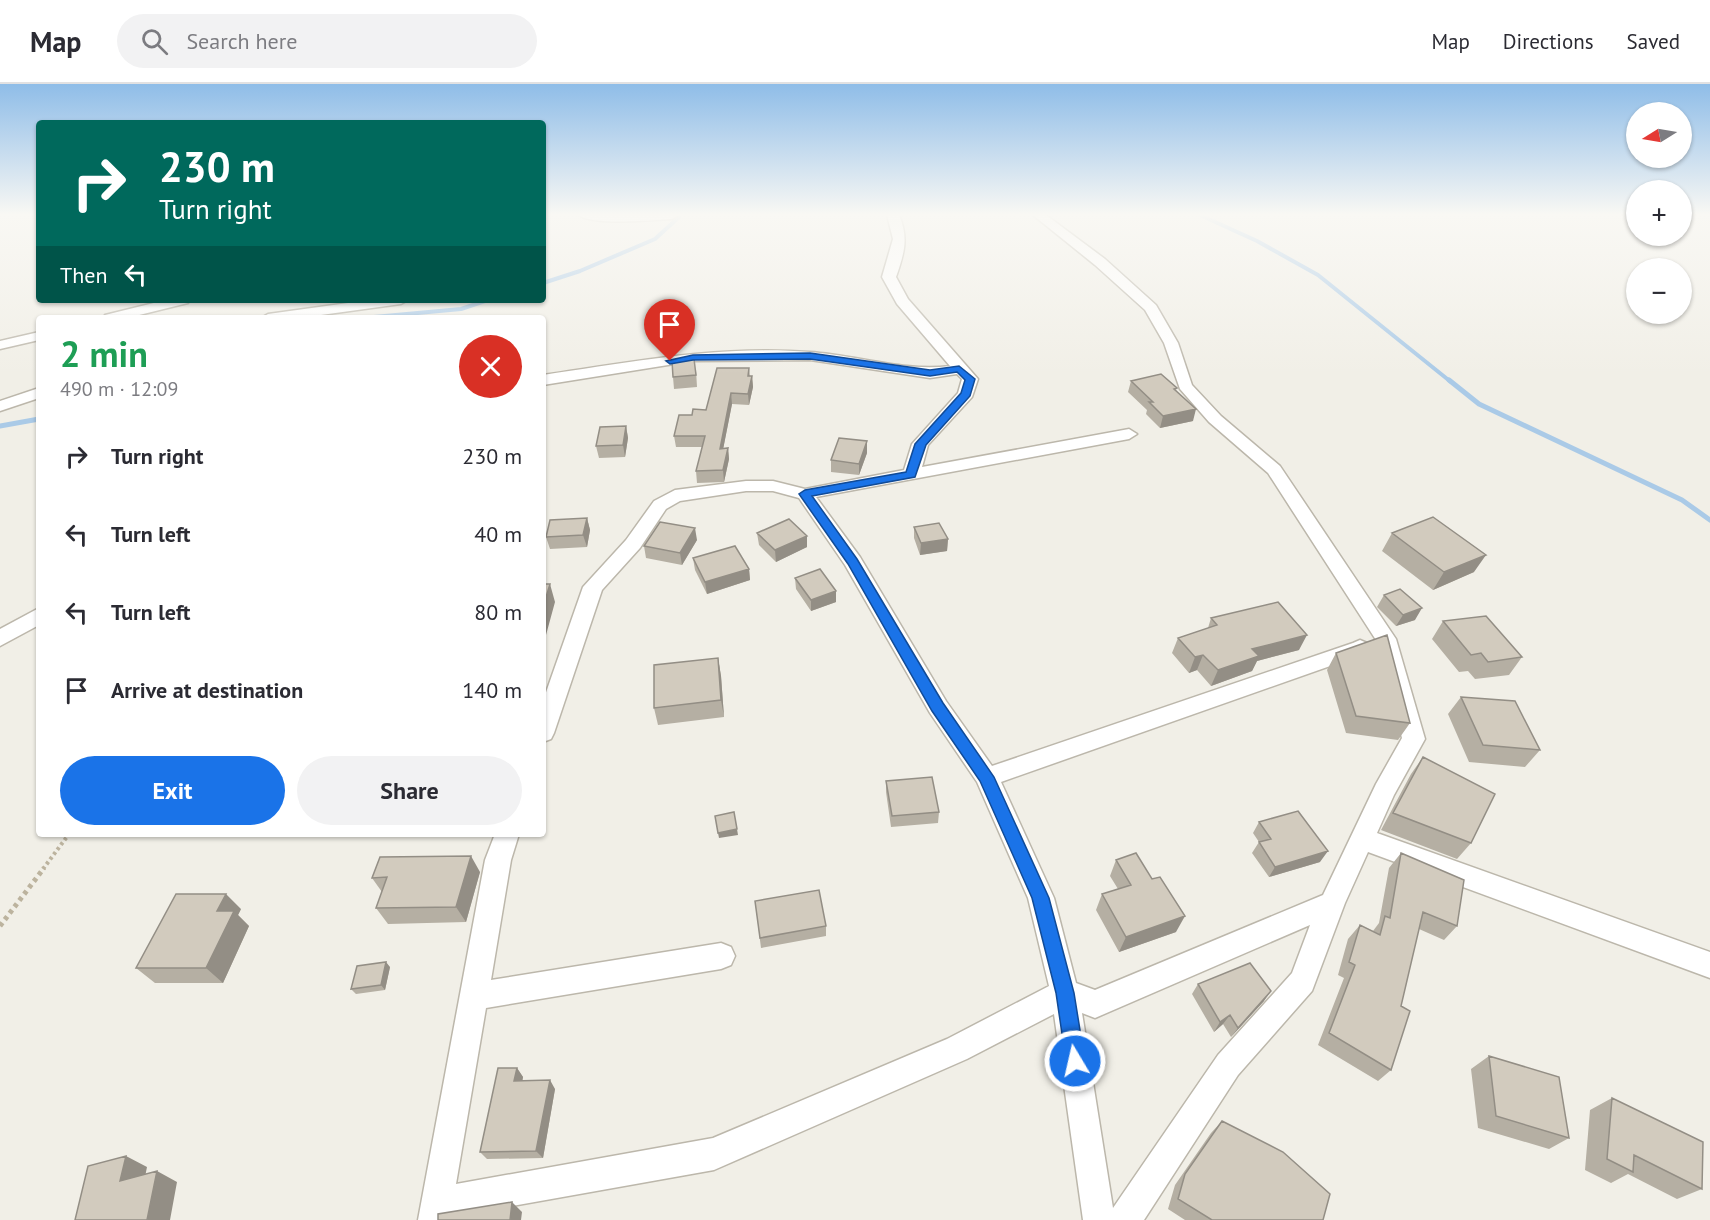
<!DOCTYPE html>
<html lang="en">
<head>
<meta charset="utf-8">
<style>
  :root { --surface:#fff; --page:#f2f2f3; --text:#2b2b33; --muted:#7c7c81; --line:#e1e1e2; --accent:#1a73e8 }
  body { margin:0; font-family:"PT Sans",sans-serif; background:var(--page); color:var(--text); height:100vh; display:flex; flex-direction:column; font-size:22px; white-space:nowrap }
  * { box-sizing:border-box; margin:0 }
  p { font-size:20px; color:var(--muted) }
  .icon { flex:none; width:33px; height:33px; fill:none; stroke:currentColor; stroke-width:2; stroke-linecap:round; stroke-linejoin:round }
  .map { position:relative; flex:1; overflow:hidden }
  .panel { position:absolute; left:36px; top:231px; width:510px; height:522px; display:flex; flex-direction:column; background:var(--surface); border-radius:6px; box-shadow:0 2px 4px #0004 }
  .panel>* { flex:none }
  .top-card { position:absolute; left:36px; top:36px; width:510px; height:183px; border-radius:6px; box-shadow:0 2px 4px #0004; background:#00695c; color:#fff; overflow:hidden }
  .needle { width:39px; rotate:259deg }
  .fabs { position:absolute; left:1626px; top:18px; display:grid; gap:12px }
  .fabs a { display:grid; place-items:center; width:66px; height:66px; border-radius:50%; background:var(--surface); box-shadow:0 2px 4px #0004; font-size:30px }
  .pin { position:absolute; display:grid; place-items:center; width:51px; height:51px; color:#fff; margin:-62px -26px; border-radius:50% 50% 50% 0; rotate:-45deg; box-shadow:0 0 6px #0007 }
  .pin .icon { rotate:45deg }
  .me { position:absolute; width:66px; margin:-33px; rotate:351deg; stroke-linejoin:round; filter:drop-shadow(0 0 4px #0008) }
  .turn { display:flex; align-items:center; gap:21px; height:126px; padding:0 24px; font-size:27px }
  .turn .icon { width:78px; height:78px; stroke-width:2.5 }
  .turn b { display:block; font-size:42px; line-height:51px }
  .then { display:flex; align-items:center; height:57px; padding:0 24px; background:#0003; gap:12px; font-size:22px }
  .round { display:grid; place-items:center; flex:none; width:63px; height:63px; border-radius:32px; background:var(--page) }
  .head { display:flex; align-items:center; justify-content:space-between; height:102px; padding:0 24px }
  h1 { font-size:36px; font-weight:700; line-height:45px; color:#1e9e55 }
  .primary-button { display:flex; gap:12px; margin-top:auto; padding:12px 24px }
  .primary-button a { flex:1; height:69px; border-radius:36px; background:var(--accent); color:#fff; font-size:24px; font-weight:700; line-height:69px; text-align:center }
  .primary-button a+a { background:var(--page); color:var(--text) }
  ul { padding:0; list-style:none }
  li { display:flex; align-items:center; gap:18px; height:78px; padding:0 24px }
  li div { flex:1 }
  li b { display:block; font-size:22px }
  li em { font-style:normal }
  header { display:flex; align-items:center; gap:36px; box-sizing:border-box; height:84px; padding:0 30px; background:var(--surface); border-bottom:2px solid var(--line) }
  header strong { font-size:28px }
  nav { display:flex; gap:33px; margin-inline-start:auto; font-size:21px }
  .search { width:420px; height:54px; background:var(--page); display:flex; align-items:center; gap:15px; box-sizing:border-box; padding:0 21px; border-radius:33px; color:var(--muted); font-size:22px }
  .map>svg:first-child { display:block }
</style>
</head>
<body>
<header>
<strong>Map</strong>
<div class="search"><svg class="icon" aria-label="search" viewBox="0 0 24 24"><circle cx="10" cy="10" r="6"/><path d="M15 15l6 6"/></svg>Search here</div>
<nav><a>Map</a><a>Directions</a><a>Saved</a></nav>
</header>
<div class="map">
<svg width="1710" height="1136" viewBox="0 0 1710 1136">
  <rect width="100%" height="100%" fill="#f1efe7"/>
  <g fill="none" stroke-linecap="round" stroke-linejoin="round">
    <!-- stream-far1 -->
    <path stroke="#aacae7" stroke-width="4" d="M1200,131L1257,157L1318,191L1451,298
      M543,199L580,187L655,155L679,133L677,131
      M363,234L461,225L488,216"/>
    <!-- stream -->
    <path stroke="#aacae7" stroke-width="5" d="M1449,296L1479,320L1682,416L1710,436
      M0,342L39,335"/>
    <!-- minor casing -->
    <g stroke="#bcb7ab" stroke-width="3">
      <path id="minor" d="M579,131H678L672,135C654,136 591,142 579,131Z
        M887,131H899C909,154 904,170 896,193L908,215L978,295L972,313L928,361L922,383L1129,345L1137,350L1129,355L816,413L860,473L946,617L992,682L1353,559L1360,556L1367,559L1370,564L1367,569L1001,698L1054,814L1076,899L1095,906L1323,811L1376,700L1402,654L1376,556L1268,389L1209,338L1180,305L1164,259L1145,226L1095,181L1033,131H1046L1105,175L1156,221L1178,259L1192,301L1221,332L1280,382L1396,555L1425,655L1394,711L1377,749L1710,868V894L1368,768L1345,819L1312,907L1238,991L1144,1136H1083L1054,930L967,975L714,1086L451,1133L450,1136H418L485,776L495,750H519L511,776L491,896L721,859L731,863L735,872L731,881L721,885L486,924L456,1100L713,1054L947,955L1049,902L1028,814L977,698L930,629L845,481L799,414L773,407H746L680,417L666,425L640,464L602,506L554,649L551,655L543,658V617L583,503L626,456L654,417L675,406L746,397H773L805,405L904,386L912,360L958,309L962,295L957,290L930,294L810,276L693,277L543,301V291C632,278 720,261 810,268C857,271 904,288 950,282L897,220L882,193L893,155ZM1310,841L1292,889L1218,971L1113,1124L1082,929L1095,934Z
        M166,216H190L188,219L127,234H103L105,231Z
        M370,216H408L401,220L299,234H261L268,230Z
        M39,248V256L0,265V257Z
        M39,304V314L0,327V317Z
        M39,524V541L0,562V545Z"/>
    </g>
    <!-- path-far1 -->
    <path stroke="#bcb39e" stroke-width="4" stroke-dasharray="3 3" stroke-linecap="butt" d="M43,785L69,750"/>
    <!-- path -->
    <path stroke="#bcb39e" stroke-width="5" stroke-dasharray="4 4" stroke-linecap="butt" d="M0,842L44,784"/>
    <!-- minor -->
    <use href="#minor" fill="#fff" fill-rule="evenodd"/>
  </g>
  <!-- wall -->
  <path fill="#b5afa3" d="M749,284L750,292H752L753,303L749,321L732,320L723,365L728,364L729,375L724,398L697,399L696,387L702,363H676L674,352L692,331L706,326Z
    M696,286L697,303L674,305L673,293Z
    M1131,297L1177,304L1176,306L1193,337L1160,344L1146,330L1147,326L1128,308Z
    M626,342L628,354L625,373L599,374L596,362Z
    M867,357V369L859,391L831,388V376Z
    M587,434L590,446L587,463L550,465L546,453Z
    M914,443L948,455L947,467L920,471L914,454Z
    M757,449L807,463L776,478L759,461Z
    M1392,449L1474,488L1433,506L1382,467Z
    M697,456L682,481L646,474L644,462Z
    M693,474L749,485L750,496L707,510L695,486Z
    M795,494L836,507V518L811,527L796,505Z
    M1384,511L1415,536L1396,542L1377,523Z
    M1211,534L1299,566L1257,577L1252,587L1211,602L1197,586L1189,589L1172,569L1178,554L1208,544Z
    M1443,537L1522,573L1509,591L1475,595L1468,587L1459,588L1432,555Z
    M1336,569L1410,639L1398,656L1346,649L1327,586Z
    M718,574L721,592L724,633L658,641L654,624Z
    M1461,613L1540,666L1525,683L1469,678L1448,630Z
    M1423,673L1471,759L1457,775L1381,746L1411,690Z
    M886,697L939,728L938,739L891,743L886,708Z
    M1259,738L1320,778L1269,793L1252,769L1259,758L1253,749Z
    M1401,769L1457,842L1444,856L1419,845L1401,922L1391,986L1378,997L1318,961L1344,894L1338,891L1348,855L1360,841L1373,847L1379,839L1389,784Z
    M1116,776L1176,848L1119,868L1096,826L1102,810L1118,805L1110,792Z
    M480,788L466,838L388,840L376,824L382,808L372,794Z
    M755,817L826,842V852L761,864Z
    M241,825L238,831L249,842L223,899H155L136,884Z
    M390,883L385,906L356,910L351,905Z
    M1198,900L1264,917L1231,953L1223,940L1214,948L1192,910Z
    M1489,972L1569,1054L1549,1065L1478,1044L1471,985Z
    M517,984L523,993L522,997L555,1005L543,1074L487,1075L480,1068Z
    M1612,1014L1702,1105L1677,1115L1628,1090L1611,1099L1585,1086L1590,1026Z
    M1222,1037L1323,1136H1185L1168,1125L1175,1101L1211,1049Z"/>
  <!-- shaded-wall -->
  <path fill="#938e85" d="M752,292L753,303L749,321L748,310Z
    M731,309L732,320L721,376L720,365Z
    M1196,325L1193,337L1160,344L1163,332Z
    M626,342L628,354L625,373L623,361Z
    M867,357V369L859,391V380Z
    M728,364L729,375L724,398L723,386Z
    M543,391L545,396V414H543Z
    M587,434L590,446L587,463L583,451Z
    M695,444L697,456L682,481L680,469Z
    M807,452V463L776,478L775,466Z
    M948,455L947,467L920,471L921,459Z
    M1486,471L1474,488L1433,506L1444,488Z
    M749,485L750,496L707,510L705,498Z
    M550,500L555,518L543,562V523Z
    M836,507V518L811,527V516Z
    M1422,524L1415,536L1396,542L1403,531Z
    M1307,551L1299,566L1257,577L1252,587L1211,602L1218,586L1252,565Z
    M1203,571L1197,586L1189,589L1195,573Z
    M718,574L721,592L724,633L721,616Z
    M737,745L738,751L719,754L718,749Z
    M1328,767L1320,778L1269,793L1275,783Z
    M471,772L480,788L466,838L456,823Z
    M226,810L241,825L238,831L249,842L223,899L206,884L217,827Z
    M1185,832L1176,848L1119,868L1126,853Z
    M386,878L390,883L385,906L381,901Z
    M1271,907L1264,917L1231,953L1238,944Z
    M1230,931L1223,940L1214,948L1220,938Z
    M517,984L523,993L521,1005L514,997Z
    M550,996L555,1005L543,1074L536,1067Z
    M126,1072L147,1083L142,1108L120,1097Z
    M157,1087L177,1098L170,1136H147Z
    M512,1118L522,1128L521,1136H510Z"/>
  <!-- building -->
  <path fill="#d2cbbe" stroke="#938e85" stroke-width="1.5" d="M694,275L696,291L673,293L672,277Z
    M717,284H749L748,292H752L748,310L731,309L720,365L728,364L723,386L696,387L705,352H674L679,331H692L693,325L706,326Z
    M1161,290L1177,304L1174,305L1196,325L1163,332L1149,318H1153L1131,297Z
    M626,342L623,361L596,362L600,343Z
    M839,354L867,357L859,380L831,376Z
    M1433,433L1486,471L1444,488L1392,449Z
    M587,434L583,451L546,453L550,436Z
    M789,435L807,452L775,466L757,449Z
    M660,438L695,444L680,469L644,462Z
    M939,439L948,455L921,459L914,443Z
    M735,462L749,485L705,498L693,474Z
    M820,485L836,507L811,516L795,494Z
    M543,500H550L543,523Z
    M1400,505L1422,524L1403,531L1384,511Z
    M1278,518L1307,551L1252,565L1259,572L1218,586L1203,571L1195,573L1178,554L1217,541L1211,534Z
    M1486,532L1522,573L1488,578L1481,569L1471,571L1443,537Z
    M1387,551L1410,639L1356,632L1336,569Z
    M718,574L721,616L654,624V581Z
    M1461,613L1515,617L1540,666L1483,661Z
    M1423,673L1495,710L1471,759L1393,729Z
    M932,693L939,728L892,732L886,697Z
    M1298,727L1328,767L1275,783L1259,758L1271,755L1259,738Z
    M734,728L737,745L718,749L715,732Z
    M1136,769L1152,795L1160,793L1185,832L1126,853L1102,810L1131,801L1116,776Z
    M1401,769L1464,796L1457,842L1423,828L1401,922L1410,927L1391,986L1329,949L1355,881L1349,878L1360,841L1380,851L1385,832L1390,834Z
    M471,772L456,823L376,824L387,793L372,794L380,773Z
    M819,806L826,842L760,854L755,817Z
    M176,810H226L217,827H234L206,884H136Z
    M386,878L381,901L351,905L357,882Z
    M1250,879L1271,907L1238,944L1230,931L1220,938L1198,900Z
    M1489,972L1559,993L1569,1054L1496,1032Z
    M498,984H517L514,997L550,996L536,1067L480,1068Z
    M1612,1014L1703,1058L1702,1105L1634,1071L1633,1088L1607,1075Z
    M1222,1037L1283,1068L1330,1110L1323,1136H1212L1178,1115L1185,1090Z
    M126,1072L120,1097L157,1087L147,1136H75L88,1082Z
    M512,1118L510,1136H438V1130Z"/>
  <!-- sky -->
  <linearGradient id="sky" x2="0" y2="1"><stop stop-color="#8fbde8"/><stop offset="0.45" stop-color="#f9f8f4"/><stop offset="1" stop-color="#f9f8f4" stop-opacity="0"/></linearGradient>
  <rect width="1710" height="290" fill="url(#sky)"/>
  <!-- route -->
  <path fill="#1a73e8" stroke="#114b97" stroke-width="1.5" d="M810,269L930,286L959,282L975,295L970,312L926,361L915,393L812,412L857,475L943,619L994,693L1049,814L1074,909L1085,977L1082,984L1075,987L1069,984L1066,977L1056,909L1032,814L980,697L932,627L848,480L799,410L805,406L906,388L915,360L961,309L965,296L957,288L930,292L810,275L693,276L670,280L666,277L693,271Z"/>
</svg>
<div class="fabs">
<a><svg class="needle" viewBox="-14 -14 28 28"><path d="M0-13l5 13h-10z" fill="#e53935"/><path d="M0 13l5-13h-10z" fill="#7c7c81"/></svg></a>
<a>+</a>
<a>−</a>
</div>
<div class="pin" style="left:670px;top:277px;background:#d93025"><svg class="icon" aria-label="arrive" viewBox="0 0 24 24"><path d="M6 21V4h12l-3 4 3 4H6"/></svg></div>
<svg class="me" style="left:1075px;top:977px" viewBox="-20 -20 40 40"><circle r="17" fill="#1a73e8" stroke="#fff" stroke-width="3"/><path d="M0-11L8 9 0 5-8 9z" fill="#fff"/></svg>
<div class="top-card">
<div class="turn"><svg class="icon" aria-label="right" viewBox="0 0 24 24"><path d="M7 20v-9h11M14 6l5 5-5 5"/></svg><div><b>230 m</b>Turn right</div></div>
<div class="then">Then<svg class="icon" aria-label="left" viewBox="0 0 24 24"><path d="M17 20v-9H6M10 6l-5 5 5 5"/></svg></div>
</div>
<section class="panel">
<div class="head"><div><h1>2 min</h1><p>490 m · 12:09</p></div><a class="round" style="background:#d93025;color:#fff"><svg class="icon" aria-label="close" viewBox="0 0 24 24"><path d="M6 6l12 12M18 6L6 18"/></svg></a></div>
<ul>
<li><svg class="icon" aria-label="right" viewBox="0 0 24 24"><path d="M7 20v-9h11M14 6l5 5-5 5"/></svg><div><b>Turn right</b></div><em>230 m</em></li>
<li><svg class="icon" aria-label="left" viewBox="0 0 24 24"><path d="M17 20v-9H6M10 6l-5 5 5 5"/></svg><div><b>Turn left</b></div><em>40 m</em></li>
<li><svg class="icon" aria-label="left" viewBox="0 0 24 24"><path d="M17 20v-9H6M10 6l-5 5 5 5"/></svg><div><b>Turn left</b></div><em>80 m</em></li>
<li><svg class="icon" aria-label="arrive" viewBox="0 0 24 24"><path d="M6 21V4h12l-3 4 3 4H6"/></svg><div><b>Arrive at destination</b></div><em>140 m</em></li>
</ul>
<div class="primary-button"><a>Exit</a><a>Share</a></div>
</section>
</div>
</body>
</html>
